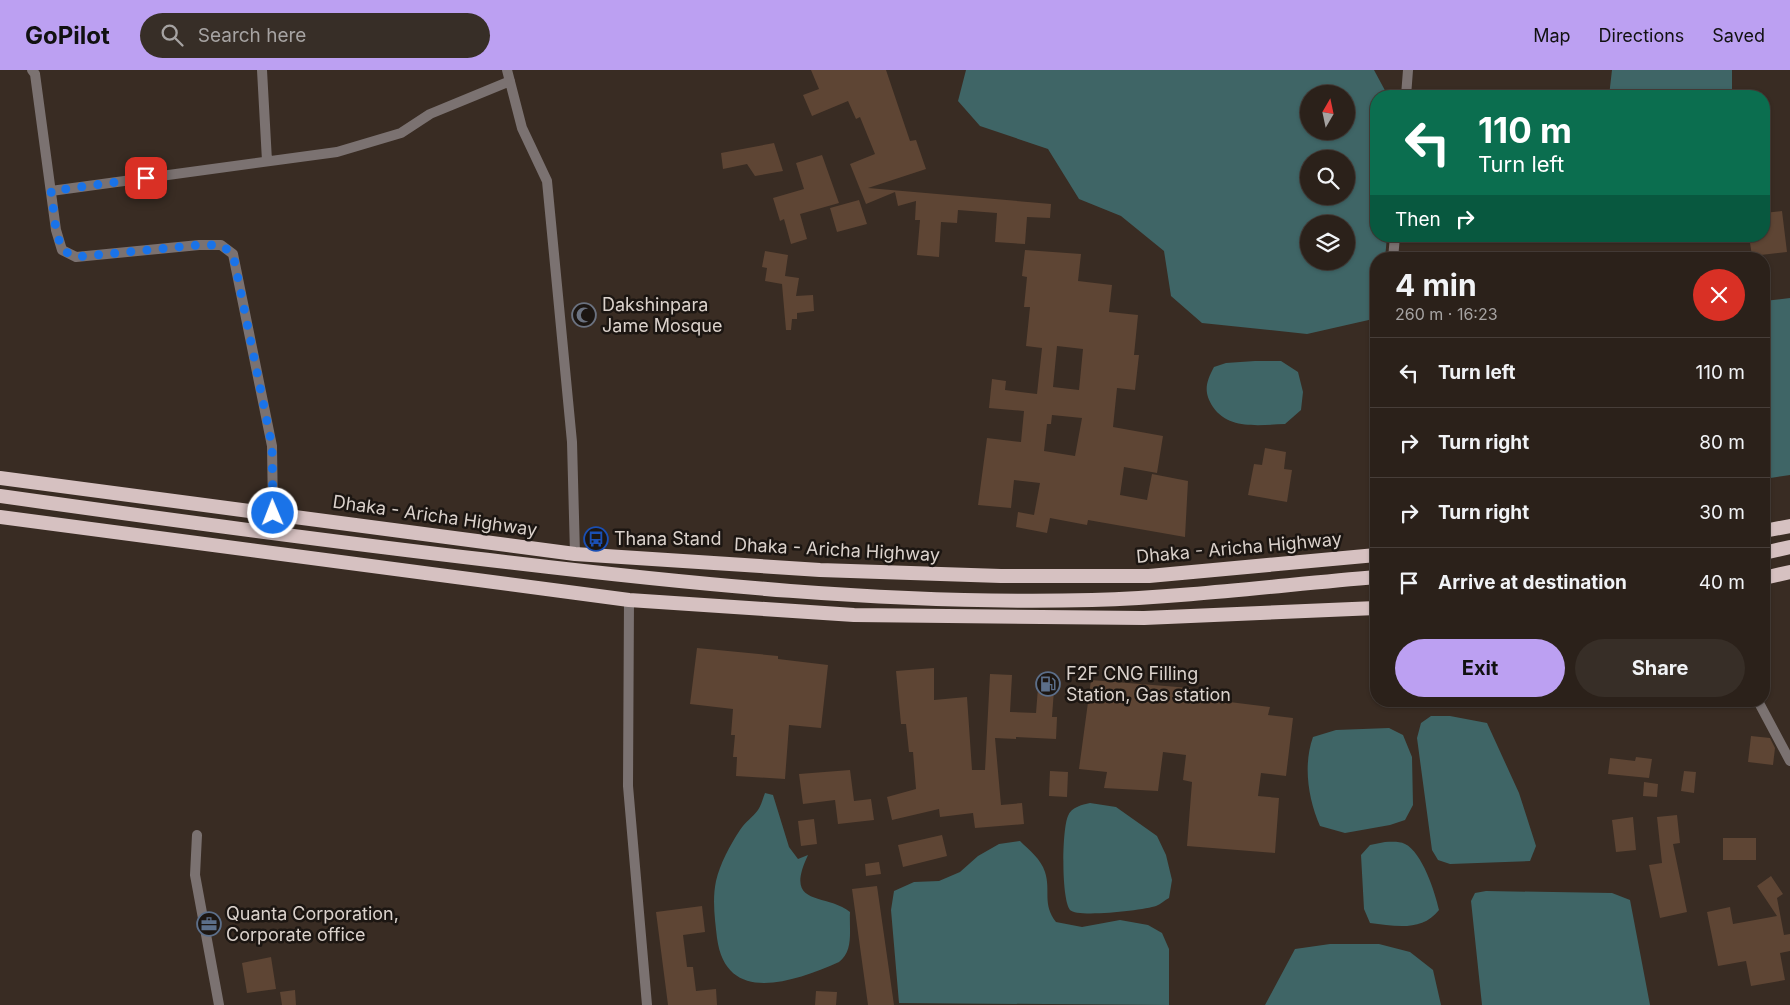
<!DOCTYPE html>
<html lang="en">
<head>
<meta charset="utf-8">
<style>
  :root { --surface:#2b211a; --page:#372e27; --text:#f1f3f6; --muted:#a6a3a2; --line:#473e39; --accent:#bca0f2 }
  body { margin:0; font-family:Inter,sans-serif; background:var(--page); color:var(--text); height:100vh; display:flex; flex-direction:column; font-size:19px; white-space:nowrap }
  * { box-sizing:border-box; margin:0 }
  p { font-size:16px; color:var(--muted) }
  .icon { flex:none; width:28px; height:28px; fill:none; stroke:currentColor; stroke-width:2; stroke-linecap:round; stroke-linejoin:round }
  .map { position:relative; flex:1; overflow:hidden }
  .sheet { position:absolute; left:1370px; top:182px; width:400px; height:455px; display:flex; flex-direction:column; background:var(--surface); border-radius:20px; box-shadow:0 1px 4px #0004,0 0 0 1px var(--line) }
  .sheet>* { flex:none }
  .top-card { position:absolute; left:1370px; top:20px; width:400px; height:152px; border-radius:20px; box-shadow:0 1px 4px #0004,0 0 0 1px var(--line); background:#0b6e4f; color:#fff; overflow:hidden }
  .needle { width:32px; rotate:9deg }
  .controls { position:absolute; left:1300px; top:15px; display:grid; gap:10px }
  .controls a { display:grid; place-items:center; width:55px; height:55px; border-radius:50%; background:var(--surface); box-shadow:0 1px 4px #0004,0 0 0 1px var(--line); font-size:25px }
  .pin { position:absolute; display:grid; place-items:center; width:42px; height:42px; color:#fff; margin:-21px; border-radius:10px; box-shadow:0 2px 8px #0006 }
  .me { position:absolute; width:55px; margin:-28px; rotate:359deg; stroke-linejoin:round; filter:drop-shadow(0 0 4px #0008) }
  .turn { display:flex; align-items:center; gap:18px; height:105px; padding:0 25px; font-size:22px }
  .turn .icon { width:65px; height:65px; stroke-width:2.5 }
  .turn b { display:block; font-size:35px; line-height:42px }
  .then { display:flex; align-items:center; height:48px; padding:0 25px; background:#0003; gap:10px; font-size:19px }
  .round { display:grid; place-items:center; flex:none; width:52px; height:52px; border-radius:26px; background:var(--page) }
  .summary { display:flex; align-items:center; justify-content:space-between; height:85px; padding:0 25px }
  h1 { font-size:30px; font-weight:700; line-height:38px }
  .action { display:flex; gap:10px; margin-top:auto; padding:10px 25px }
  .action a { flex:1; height:58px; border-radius:30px; background:var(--accent); color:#111; font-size:20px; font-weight:700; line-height:58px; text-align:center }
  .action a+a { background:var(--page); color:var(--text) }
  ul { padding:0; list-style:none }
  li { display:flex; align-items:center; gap:15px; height:70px; padding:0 25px; border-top:1px solid var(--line) }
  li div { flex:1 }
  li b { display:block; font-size:19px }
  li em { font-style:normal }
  header { display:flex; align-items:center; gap:30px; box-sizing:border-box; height:70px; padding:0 25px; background:var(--accent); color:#111 }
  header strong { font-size:24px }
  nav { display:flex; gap:28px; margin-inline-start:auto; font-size:18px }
  .search { width:350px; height:45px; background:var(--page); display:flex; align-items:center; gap:12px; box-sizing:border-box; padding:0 18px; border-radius:28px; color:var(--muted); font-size:19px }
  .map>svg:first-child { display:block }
</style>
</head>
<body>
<header>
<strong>GoPilot</strong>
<div class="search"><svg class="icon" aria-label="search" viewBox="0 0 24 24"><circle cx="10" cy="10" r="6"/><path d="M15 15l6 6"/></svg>Search here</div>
<nav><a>Map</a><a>Directions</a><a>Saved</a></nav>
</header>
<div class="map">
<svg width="1790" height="935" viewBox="0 0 1790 935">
  <rect width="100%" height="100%" fill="#392c23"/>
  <!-- water -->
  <path fill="#3f6566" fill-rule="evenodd" d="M966,0H1374L1388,26H1376V166H1387L1385,189H1376V241L1373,249L1307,264L1202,253L1171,226L1164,181L1121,146L1079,129L1048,79L980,56L958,31ZM1309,24H1346V61H1309ZM1309,89H1346V126H1309ZM1309,154H1346V191H1309Z
    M1612,0H1732V26H1609Z
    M1790,228V405L1764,409V231Z
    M1255,291H1281L1298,302L1303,322L1301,340L1285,354C1259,355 1229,360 1213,337C1203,322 1206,312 1214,297L1226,293Z
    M1431,646H1450L1487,653L1519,723L1536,776L1530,791L1450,794L1438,790L1432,780L1417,668L1421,653Z
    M1389,658L1403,665L1412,687L1413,735L1405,750L1390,755L1345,763L1320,756C1308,729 1303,695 1313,667L1336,660Z
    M765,723L773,725L789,777L798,789L808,785C783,838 825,822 850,842C849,860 854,881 839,892C791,913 726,935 717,868C715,850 712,830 716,811C720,794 730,775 740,760C745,752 753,747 758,740C761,736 763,728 765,723Z
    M1090,733L1116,737L1157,766L1166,785L1172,810L1169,828C1165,830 1161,834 1156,836C1145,840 1077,848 1070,840C1061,828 1062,759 1068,746C1071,737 1082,735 1090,733Z
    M1020,771C1029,780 1041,789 1045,802C1051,821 1042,834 1056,852L1082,857L1120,850L1148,855L1162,863L1169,879V935L899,933L891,840L894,821L914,812L939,811L960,802L978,786L999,774Z
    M1385,772C1391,772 1399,771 1405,774C1422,782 1435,822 1439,840C1422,862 1395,856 1370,853L1364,839L1361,785L1370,775Z
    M1486,821L1612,823L1630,830L1650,935H1482L1471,831L1475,823Z
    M1330,874H1379L1410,882L1433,900L1441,935H1265L1295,879Z"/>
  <!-- building -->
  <path fill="#5e4534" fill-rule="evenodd" d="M811,0H886L910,71L916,70L926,99L868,118L1051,134L1050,148L1027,147L1025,174L995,172L997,143L958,140L957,153L941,152L939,187L917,185L920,150H915L916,131L898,136L895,122L866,134L850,94L875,84L860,47L856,49L848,31L812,46L803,25L819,19Z
    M774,73L783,101L755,106L747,94L723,99L721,83Z
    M822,85L839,133L800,144L807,169L791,174L784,149L780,151L773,128L804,119L796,93Z
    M859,130L867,154L837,162L830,138Z
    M1782,141L1787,182L1752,186L1749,166H1764V143Z
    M1025,180L1081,184L1078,211L1112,215L1109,242L1138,245L1134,285H1139L1135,320L1117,318L1113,357L1163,366L1157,403L1124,397L1120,425L1147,430L1152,404L1188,411L1185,467L1088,450L1087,455L1050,448L1047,463L1016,457L1018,442L1034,445L1040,413L1014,410L1011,438L978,435L987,368L1021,372L1024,341L989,338L992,309L1006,311L1005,320L1037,324L1042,278L1026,276L1030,237H1024L1027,207L1022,206ZM1057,276L1083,279L1079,320L1053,317ZM1052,345L1082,348L1075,386L1044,381L1047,354H1051Z
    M765,181L788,185L785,206L799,208L796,226L813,225L814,241L797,243V249H792L791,260H786L782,214L765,211L767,198L762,197Z
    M1265,378L1286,382L1284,399L1292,400L1287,432L1248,425L1254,394L1262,395Z
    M697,578L778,586V589L828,595L821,658L789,655L785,709L736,706L737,687H733L735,665H731L733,639L690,634Z
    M934,598V630L967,627L972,700H985L990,604L1012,605L1010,642L1036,643L1039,605L1055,606L1052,647H1057L1056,669L1016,667V669L995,668L1001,735L1022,733L1024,754L975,758L973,743L940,747L939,739L892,750L887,727L916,719L913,682H909L906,654H901L896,601Z
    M1091,610L1190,618L1189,627L1270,637L1268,645L1293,648L1286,706L1261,703L1258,726L1279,728L1275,783L1187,776L1192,712L1183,710L1186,685L1163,682L1158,721L1104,718L1107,702L1079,699Z
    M1751,666L1770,668L1775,678L1773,695L1748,692Z
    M1636,687L1652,689L1649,708L1608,704L1610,688L1635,691Z
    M850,700L854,731L871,729L874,750L838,754L835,730L803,734L799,704Z
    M1050,701L1068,702L1067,727L1049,726Z
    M1684,701L1696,702L1694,723L1681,721Z
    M1644,712L1658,714L1657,727L1643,726Z
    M1677,745L1680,773L1673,774L1687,842L1660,848L1649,795L1662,793L1657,747Z
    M1633,747L1636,780L1616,782L1612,750Z
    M814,749L817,774L801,776L798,751Z
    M942,765L947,786L903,797L898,775Z
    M1723,768H1756V790H1723Z
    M879,792L881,804L866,806L865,794Z
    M1771,806L1783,824L1777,828L1784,865L1790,864V881L1780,883L1785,910L1751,916L1746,891L1718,896L1707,842L1730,837L1733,854L1777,846L1757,816Z
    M877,816L894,935H868L852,819Z
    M702,836L705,862L683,865L687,897H693L696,921L716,919L717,935H668L656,842Z
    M271,887L276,919L247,923L242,893Z
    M295,920L296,935H282L280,922Z
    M816,921L837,922L836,935H815Z"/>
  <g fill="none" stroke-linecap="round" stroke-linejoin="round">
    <!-- minor -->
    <path stroke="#7b7271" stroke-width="10" d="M32,0L35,4L56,160L62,180L76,187L199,175H221L233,184L272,376L273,443
      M262,0L267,91
      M507,0L522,58L547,111L572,372L575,484
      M1406,26L1408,0
      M51,121L337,82L401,63L430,44L510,11
      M1393,189L1395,166
      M629,530L628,716L647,935
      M1758,631L1790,691
      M197,765L195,805L219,935"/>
    <!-- trunk -->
    <path stroke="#d6c1c1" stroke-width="14" d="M0,408L575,484L820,500L1001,506H1149L1376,485
      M0,426C163,449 326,471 489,490C689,514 891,535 1092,530C1188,527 1281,515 1376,507
      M0,447L629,530L854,545L1144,548L1376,538
      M1764,461L1790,456
      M1764,483L1790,477
      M1764,508L1790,502"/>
  </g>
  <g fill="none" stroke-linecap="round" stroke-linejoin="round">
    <!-- route -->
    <path stroke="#1a73e8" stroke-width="9" stroke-dasharray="0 16.2" d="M146,108L51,121L56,160L62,180L76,187L199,175H221L233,184L272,376L273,443"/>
  </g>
  <!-- icons -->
  <defs>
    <g id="mosque-ring" transform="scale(1.25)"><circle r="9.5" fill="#1c1612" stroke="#6b7280" stroke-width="1.5"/><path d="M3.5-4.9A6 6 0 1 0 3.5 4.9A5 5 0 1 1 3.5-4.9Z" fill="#6b7280"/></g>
    <g id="bus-ring" transform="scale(1.25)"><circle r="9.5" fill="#1c1612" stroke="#1a4fb4" stroke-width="1.5"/><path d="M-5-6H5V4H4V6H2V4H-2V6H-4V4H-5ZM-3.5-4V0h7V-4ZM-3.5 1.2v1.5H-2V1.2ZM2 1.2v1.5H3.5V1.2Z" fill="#1a4fb4"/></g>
    <g id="fuel-ring" transform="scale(1.25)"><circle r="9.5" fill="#1c1612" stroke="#5c6f8a" stroke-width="1.5"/><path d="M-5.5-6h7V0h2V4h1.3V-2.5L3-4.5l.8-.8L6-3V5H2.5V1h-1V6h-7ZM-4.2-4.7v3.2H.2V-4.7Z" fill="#5c6f8a"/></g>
    <g id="office-ring" transform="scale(1.25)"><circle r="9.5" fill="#1c1612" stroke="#5c6f8a" stroke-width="1.5"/><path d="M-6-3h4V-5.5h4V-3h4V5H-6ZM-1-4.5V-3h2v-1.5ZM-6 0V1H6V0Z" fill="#5c6f8a"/></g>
  </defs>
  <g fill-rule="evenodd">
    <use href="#mosque-ring" x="584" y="245"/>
    <use href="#bus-ring" x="596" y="469"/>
    <use href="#fuel-ring" x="1048" y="614"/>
    <use href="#office-ring" x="209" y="854"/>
  </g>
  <g text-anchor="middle" stroke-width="5" stroke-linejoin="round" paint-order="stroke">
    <!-- poi labels -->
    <g font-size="18" fill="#dbd2cc" stroke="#1c1612" text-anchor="start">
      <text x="602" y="241">Dakshinpara<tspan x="602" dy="21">Jame Mosque</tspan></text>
      <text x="614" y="475">Thana Stand</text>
      <text x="1066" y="610">F2F CNG Filling<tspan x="1066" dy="21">Station, Gas station</tspan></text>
      <text x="226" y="850">Quanta Corporation,<tspan x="226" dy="21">Corporate office</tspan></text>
    </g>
    <!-- street labels -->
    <g font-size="18" fill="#dbd2cc" stroke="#1c1612">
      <text transform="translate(435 446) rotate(8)" y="6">Dhaka - Aricha Highway</text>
      <text transform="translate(1239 478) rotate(-5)" y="6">Dhaka - Aricha Highway</text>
      <text transform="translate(837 480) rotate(3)" y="6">Dhaka - Aricha Highway</text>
    </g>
  </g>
</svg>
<div class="controls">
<a><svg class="needle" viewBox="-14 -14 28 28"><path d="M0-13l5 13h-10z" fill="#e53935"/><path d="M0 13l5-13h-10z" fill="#a6a3a2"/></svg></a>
<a><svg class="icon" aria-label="search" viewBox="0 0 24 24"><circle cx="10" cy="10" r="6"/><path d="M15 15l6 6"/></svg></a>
<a><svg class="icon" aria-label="layers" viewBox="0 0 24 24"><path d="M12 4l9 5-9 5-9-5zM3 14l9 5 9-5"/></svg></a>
</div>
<div class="pin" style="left:146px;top:108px;background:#d93025"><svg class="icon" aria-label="arrive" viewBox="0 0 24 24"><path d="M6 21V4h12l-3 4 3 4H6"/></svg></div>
<svg class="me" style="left:273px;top:443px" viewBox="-20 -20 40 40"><circle r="17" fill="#1a73e8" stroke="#fff" stroke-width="3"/><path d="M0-11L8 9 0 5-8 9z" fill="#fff"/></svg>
<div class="top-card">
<div class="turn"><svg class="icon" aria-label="left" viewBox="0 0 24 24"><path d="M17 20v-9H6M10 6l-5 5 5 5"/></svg><div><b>110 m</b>Turn left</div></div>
<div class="then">Then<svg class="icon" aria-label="right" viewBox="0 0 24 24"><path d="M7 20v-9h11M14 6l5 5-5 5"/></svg></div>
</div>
<section class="sheet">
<div class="summary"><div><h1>4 min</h1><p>260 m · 16:23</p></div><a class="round" style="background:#d93025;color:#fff"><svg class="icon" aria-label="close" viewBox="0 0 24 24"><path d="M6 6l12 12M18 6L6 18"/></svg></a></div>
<ul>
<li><svg class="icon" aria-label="left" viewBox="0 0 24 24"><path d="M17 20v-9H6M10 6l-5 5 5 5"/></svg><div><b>Turn left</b></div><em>110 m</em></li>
<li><svg class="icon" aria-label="right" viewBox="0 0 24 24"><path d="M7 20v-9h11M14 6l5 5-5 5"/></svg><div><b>Turn right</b></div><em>80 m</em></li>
<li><svg class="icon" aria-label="right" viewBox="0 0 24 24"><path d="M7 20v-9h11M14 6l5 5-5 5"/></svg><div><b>Turn right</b></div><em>30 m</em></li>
<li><svg class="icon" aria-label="arrive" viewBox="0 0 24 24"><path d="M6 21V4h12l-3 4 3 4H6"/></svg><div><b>Arrive at destination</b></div><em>40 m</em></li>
</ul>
<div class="action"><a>Exit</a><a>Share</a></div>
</section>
</div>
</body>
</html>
